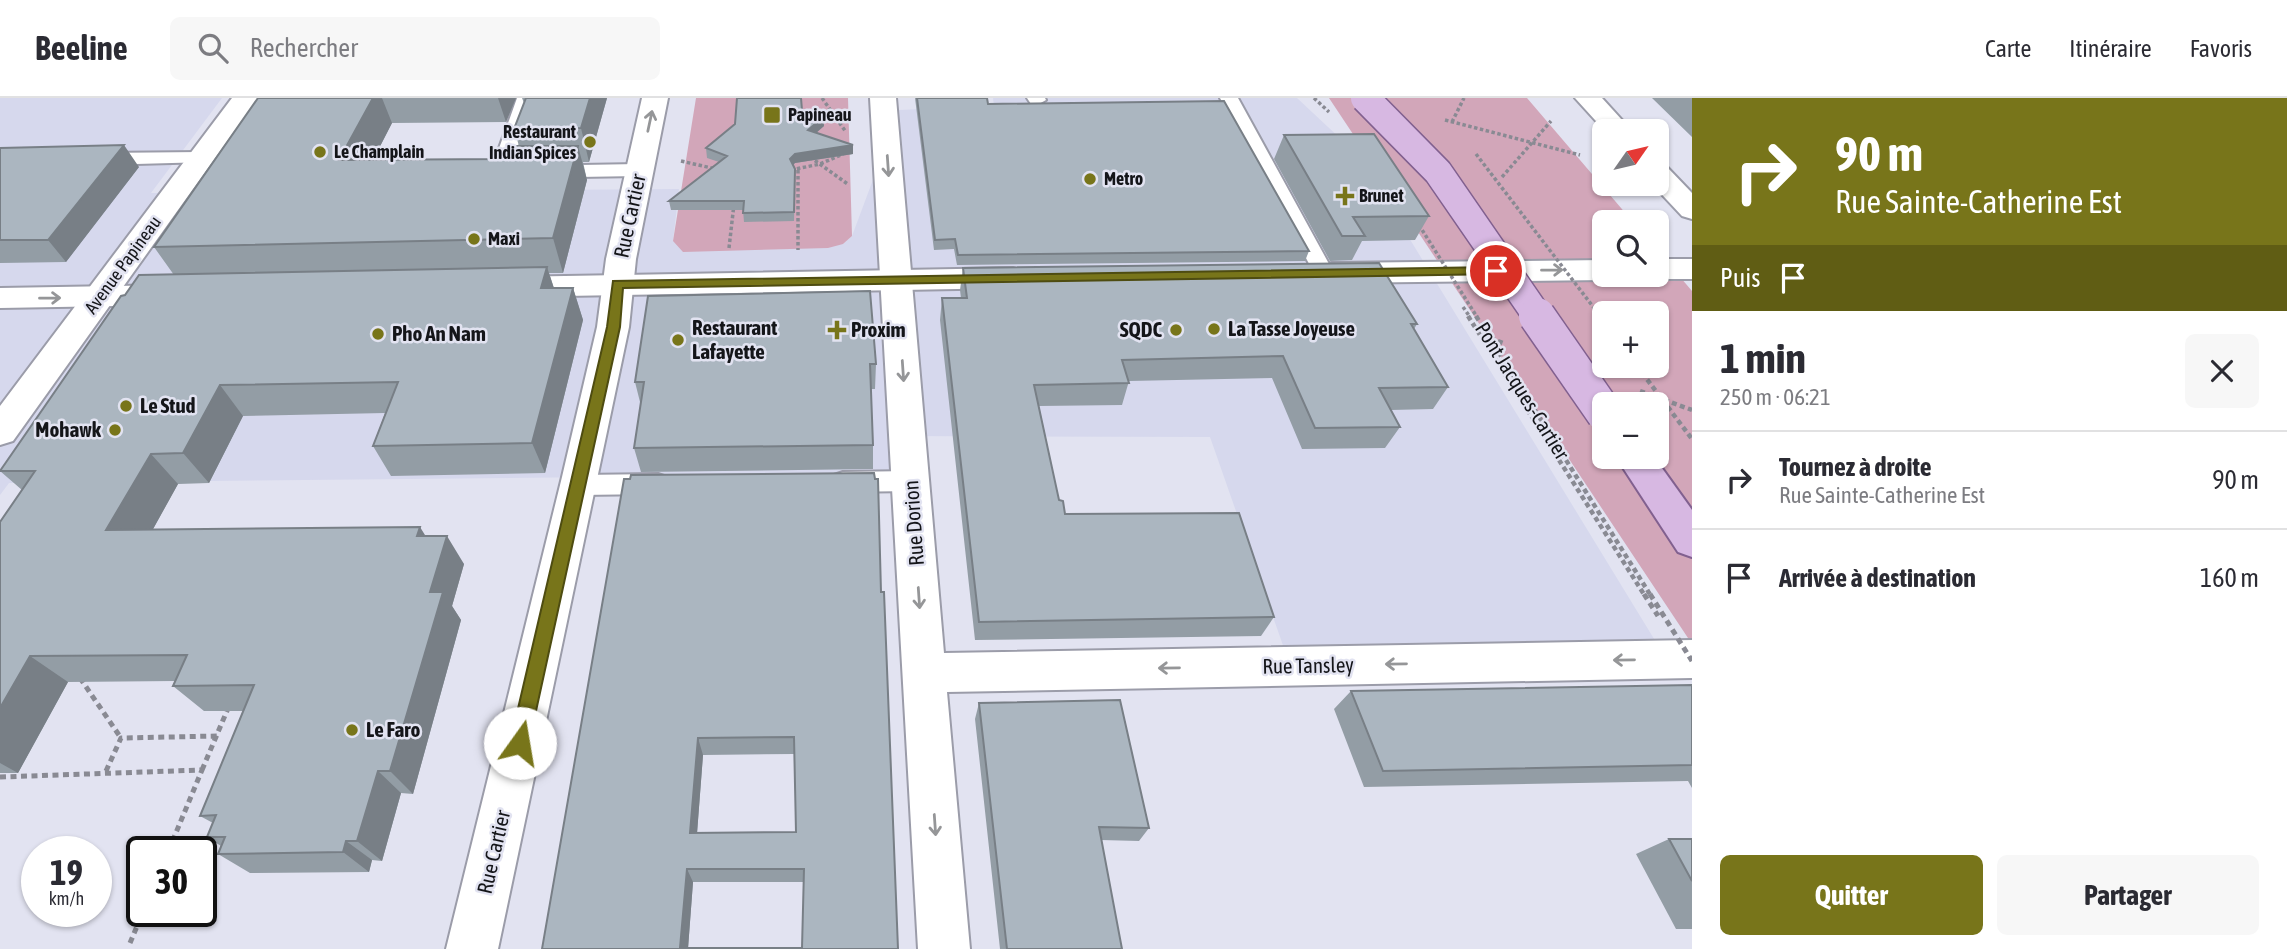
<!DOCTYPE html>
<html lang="fr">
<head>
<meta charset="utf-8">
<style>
  :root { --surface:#fff; --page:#f7f7f7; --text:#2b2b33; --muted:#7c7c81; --line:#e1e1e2; --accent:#78751a }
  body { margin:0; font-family:"Asap Condensed",sans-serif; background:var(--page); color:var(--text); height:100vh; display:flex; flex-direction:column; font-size:26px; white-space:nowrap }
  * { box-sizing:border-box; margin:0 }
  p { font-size:23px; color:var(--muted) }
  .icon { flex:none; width:38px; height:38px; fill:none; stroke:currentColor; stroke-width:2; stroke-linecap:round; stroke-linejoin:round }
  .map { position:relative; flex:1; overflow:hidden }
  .details { display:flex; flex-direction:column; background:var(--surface); width:595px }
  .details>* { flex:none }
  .banner { background:#78751a; color:#fff; overflow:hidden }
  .needle { width:46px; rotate:56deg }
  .controls { position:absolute; left:1592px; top:21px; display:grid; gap:14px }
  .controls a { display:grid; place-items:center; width:77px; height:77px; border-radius:10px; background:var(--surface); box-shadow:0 2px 5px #0004; font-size:35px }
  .speed { position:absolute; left:21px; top:738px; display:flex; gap:14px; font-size:35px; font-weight:700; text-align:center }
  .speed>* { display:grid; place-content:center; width:91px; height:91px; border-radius:50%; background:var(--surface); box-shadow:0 2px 5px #0004; line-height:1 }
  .speed small { font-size:18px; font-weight:400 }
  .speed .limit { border:4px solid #111; border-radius:10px; background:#fff; color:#111 }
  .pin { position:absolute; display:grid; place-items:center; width:60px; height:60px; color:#fff; margin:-30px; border:4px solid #fff; border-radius:50%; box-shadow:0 2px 7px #0007 }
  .me { position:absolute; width:77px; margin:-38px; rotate:13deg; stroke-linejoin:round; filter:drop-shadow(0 0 5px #0008) }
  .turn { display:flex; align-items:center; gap:24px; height:147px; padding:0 28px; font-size:32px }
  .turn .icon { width:91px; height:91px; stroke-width:2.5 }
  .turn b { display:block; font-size:49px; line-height:60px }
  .then { display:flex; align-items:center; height:66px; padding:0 28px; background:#0003; gap:14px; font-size:26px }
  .round { display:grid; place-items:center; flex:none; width:74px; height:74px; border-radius:10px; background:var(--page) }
  .headline { display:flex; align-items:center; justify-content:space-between; height:119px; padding:0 28px }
  h1 { font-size:42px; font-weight:700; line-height:52px }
  .action { display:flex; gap:14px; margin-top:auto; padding:14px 28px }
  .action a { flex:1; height:80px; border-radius:10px; background:var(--accent); color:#fff; font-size:28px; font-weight:700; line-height:80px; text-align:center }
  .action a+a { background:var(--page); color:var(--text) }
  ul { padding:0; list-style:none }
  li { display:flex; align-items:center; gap:21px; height:98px; padding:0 28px; border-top:2px solid var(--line) }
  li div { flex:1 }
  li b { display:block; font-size:26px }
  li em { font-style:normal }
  header { display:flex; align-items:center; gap:42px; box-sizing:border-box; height:98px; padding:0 35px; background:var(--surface); border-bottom:2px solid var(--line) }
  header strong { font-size:33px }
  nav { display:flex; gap:38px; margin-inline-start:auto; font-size:24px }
  .search { width:490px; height:63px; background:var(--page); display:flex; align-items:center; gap:18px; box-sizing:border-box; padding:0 24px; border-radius:10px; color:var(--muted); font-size:26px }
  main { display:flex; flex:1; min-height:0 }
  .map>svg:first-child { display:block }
</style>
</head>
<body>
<header>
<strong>Beeline</strong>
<div class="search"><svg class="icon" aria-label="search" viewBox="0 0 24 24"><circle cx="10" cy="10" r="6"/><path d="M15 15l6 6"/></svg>Rechercher</div>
<nav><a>Carte</a><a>Itinéraire</a><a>Favoris</a></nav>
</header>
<main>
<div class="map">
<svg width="1692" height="851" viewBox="0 0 1692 851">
  <rect width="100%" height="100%" fill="#e2e3f1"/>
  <!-- built -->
  <path fill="#d6d8ed" d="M0,0H222L151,95L679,91L673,143L843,146L852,138L899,12L994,8L993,0H1297L1359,58L1659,549L1286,556L1210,339L898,338L899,376L9,385L0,397Z"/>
  <!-- green -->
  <path fill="#d2a6b9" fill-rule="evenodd" d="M696,0H848L852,138L843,146L828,150L683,154L673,143Z
    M1329,0H1527L1633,124H1605V177H1657V152L1692,193V546ZM1605,215H1657V268H1605ZM1605,306H1657V359H1605Z"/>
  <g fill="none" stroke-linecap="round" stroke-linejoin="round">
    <!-- service casing -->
    <g stroke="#9b9ca9" stroke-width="4">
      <path id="service" d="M517,0H535L512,65L520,68L639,66L648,72L639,78L517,80L495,71L493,67Z
        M1027,0H1045L1046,2L1037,7L1031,6Z
        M1220,0H1238L1334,175L1331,180H1317L1314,175Z
        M201,54L208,56L210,60L208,64L100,67L91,61L100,55Z
        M911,373L920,376L924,383L920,390L911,393L843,394L834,391L830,384L834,377L843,374Z
        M658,376L667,379L671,386L667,393L658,396L579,397L570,394L566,387L570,380L579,377Z"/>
    </g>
    <!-- minor casing -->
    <g stroke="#9b9ca9" stroke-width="4">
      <path id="minor" d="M642,0H668L636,161L629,229L498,851H446L562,379L597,229L606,161Z
        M870,0H896L944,555L1692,542V580L947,594L970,851H918Z"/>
    </g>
    <!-- tertiary casing -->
    <g stroke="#9b9ca9" stroke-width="4">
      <path id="tertiary" d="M1657,161H1692V181H1657L1646,178L1657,177Z
        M1605,162V177H1617L1616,179L1605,182L1332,185L1321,182L1317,175L1321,168L1332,165Z
        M1013,170L1024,173L1028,180L1024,187L1013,190L502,199L491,196L486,189L491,182L502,179Z
        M173,187L184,190L189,197L184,204L173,207L0,210V190Z"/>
    </g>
    <!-- secondary casing -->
    <g stroke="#9b9ca9" stroke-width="4">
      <path id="secondary" d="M232,0H258L13,343L0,347V308Z
        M1575,0H1602L1632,33H1605Z
        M1657,67L1667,69L1692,95V121L1682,118L1652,86H1657Z"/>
    </g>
    <!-- primary casing -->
    <g stroke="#81608f" stroke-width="4">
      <path id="primary" d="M1616,359H1654L1692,412V459L1678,454Z"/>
    </g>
    <!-- path-far2 -->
    <path stroke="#898a93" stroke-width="3.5" stroke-dasharray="3.5 2.5" stroke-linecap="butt" d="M822,0L846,34
      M1445,22L1580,57
      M1452,24L1464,0
      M810,59L849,87
      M681,63L716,71
      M791,72L820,66L843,56
      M798,72V152
      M1502,79L1551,23
      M729,150L734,106
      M1463,209L1470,219"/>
    <!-- path-far1 -->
    <path stroke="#898a93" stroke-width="4.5" stroke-dasharray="5 3.5" stroke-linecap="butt" d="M1468,218L1645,498
      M1482,237L1503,245
      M1640,293L1692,312"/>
    <!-- path -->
    <path stroke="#898a93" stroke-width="5" stroke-dasharray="6 4.5" stroke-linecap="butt" d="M1644,496L1658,518
      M80,580L121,640
      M202,672L229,608
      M106,673L121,640L217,638
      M0,679L202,672L168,754
      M130,845L143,814"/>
    <!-- service -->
    <use href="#service" fill="#fff" fill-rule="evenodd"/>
    <!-- minor -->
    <use href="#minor" fill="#fff" fill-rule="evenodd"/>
    <!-- tertiary -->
    <use href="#tertiary" fill="#fff" fill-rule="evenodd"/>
    <!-- secondary -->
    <use href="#secondary" fill="#fff" fill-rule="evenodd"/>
    <!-- primary -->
    <use href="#primary" fill="#d7b8e2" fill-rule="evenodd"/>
    <!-- primary-bridge-far1 casing -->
    <g stroke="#81608f" stroke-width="31" stroke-linecap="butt">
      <path id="primary-bridge-far1" d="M1365,0L1438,74L1538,219"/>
    </g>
    <!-- primary-bridge casing -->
    <g stroke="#81608f" stroke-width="39" stroke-linecap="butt">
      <path id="primary-bridge" d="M1537,218L1605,316"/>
    </g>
    <!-- path-bridge-far2 -->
    <path stroke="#898a93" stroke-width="3.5" stroke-dasharray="3.5 2.5" stroke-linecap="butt" d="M1314,0L1329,14
      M1476,56L1601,219
      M1419,127L1477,219"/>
    <!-- path-bridge-far1 -->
    <path stroke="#898a93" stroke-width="4.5" stroke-dasharray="5 3.5" stroke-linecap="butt" d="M1476,218L1651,498
      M1599,218L1605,225
      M1637,268L1692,341"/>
    <!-- path-bridge -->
    <path stroke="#898a93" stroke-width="5" stroke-dasharray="6 4.5" stroke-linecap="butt" d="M1650,496L1692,563"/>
    <!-- primary-bridge-far1 -->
    <use href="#primary-bridge-far1" stroke="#d7b8e2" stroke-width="28"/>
    <!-- primary-bridge -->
    <use href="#primary-bridge" stroke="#d7b8e2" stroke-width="36"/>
  </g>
  <!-- wall -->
  <path fill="#939da5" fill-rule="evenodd" d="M258,0H516L506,24L392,25L373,62L502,61L519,48L514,31L524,5L522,0H607L589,64H583L587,82L563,175H549L554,190H573L583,222L545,375L391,378L373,348L385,315L243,318L209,385L178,386L153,431L426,438L464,466L452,508L461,522L413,696L401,695L382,763L372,762L369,774L250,775L218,756L221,748L207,739L213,725L200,718L243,613H204L173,588L175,583L68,584L18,675H0V424L22,392L0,373L125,197L174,177L154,149Z
    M915,0H987L988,6L1309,153L1305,163L957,167L954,151L934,152Z
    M1652,0H1692V39Z
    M802,12L823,19L824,28L816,35L853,56L795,65L793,67L795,80L794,123L744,124L743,112H671L669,103L719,64L707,60L706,50Z
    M1284,37L1429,118L1415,142L1362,143L1352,162L1330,163L1274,61Z
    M0,50L139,69L66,164L0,165Z
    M963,170L1417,226L1414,231L1448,289L1433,311L1391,312L1400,329L1385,350L1302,351L1272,280L1129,283L1122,307L1039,308L1059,402L1065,416L1274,519L1261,538L975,542L940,222L942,200H961L960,192Z
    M876,266L875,291H871L873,347V371L641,374L634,350L641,308L635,284Z
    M624,381L881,494L898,851H542ZM794,656L796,734L697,735L703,657ZM693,784H804L802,850H688Z
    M1692,587V690L1688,683L1364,689L1334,611L1351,593Z
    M979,605L1149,730L1139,743L1101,742L1122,851H1000L975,621Z
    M1669,741H1692V831H1676L1636,756Z"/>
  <!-- shaded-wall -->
  <path fill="#787f86" d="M373,0H382L392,25L355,97L339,62Z
    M498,0H516L506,24Z
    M590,0H607L589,64L581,30Z
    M823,19L824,28L809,41L808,32Z
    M124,47L139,69L66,164L48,142Z
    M853,47V56L795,65L790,70V61L795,56Z
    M578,48L587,82L563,175L553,140Z
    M547,169L557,200L541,190Z
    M573,190L583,222L545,375L532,345Z
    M220,287L243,318L209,385L183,355Z
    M151,356L178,386L137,460L106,432Z
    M420,429L438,458L417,438Z
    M447,438L464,466L452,508L461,522L413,696L390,673L430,494Z
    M30,558L68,584L18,675L0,665V610Z
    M698,640L703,657L696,749L690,735Z
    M378,673L401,695L382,763L357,743Z
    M346,743L372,762L369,774L343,754Z
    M687,771L693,784L688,851L680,850Z"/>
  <!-- building -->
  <path fill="#abb6c0" stroke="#787f86" stroke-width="2" fill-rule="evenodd" d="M258,0H373L339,62L502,61L507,48H578L553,140L154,149Z
    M526,0H590L581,30L514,31Z
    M737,0H801L802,12L823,19L808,32L853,47L795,56L790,61L795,71L794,114L743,115L744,103H669L727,58L706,50L735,26Z
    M917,0H987L988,6L1224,3L1309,153L958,157L955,141L935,142Z
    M1374,36L1429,118L1353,119L1365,138H1342L1284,37Z
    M124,47L48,142H0V50Z
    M1379,165L1417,226H1411L1448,289L1379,290L1400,329L1315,330L1283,258L1122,262L1129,285L1034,287L1059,402L1063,403L1065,416L1239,415L1274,519L979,524L942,200H967L963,170Z
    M547,169L541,190H573L532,345L373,348L398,284L220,287L183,355L151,356L106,432L420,429L417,438H447L430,494H443L390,673H378L357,743H346L343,754L218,756L225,739H207L216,717L200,718L254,587L173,588L187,557L30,558L0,610V424L35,373H0L121,198L125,197L139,177Z
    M870,193L876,266H870L873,347L634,350L644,284H635L648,198Z
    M874,375L875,381H878L881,494H884L898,851H542L624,381H630L631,377ZM794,639L796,734L690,735L698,640ZM687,771H804L802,850H680Z
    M1692,587V667L1383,673L1351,593Z
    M1120,602L1149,730L1099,729L1122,851H1007L979,605Z
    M1669,741H1692V783Z"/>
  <!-- one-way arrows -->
  <defs><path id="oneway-shaft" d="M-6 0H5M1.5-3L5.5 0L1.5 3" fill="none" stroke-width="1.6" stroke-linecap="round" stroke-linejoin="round" transform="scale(1.75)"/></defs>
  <g stroke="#959698">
    <use href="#oneway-shaft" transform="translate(650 23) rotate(-78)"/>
    <use href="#oneway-shaft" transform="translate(888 68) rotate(86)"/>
    <use href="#oneway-shaft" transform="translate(1552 172) rotate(-1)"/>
    <use href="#oneway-shaft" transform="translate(50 200) rotate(-1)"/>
    <use href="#oneway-shaft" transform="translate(903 273) rotate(86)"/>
    <use href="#oneway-shaft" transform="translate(919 500) rotate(86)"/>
    <use href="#oneway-shaft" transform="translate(1624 562) rotate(179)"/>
    <use href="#oneway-shaft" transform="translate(1396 566) rotate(179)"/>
    <use href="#oneway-shaft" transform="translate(1169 570) rotate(179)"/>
    <use href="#oneway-shaft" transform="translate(935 727) rotate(86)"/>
  </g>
  <!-- route -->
  <path fill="#78751a" stroke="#4e4c11" stroke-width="2" d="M1496,169L1502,173L1500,176L623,190L620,229L529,645L526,651L520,654L513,651L510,645L607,229L613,183Z"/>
  <!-- markers -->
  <g fill="#78751a" stroke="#e2e3f1" stroke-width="2.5">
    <rect x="763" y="8" width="18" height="18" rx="3.5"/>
    <circle cx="590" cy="44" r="7"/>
    <circle cx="320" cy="54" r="7"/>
    <circle cx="1090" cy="81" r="7"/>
    <path d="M1341.5 87.5h7v7h7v7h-7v7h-7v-7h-7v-7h7z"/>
    <circle cx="474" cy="141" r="7"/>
    <circle cx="1214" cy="231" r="7"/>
    <path d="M833.5 221.5h7v7h7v7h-7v7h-7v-7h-7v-7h7z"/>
    <circle cx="1176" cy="232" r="7"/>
    <circle cx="378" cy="236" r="7"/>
    <circle cx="678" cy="242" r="7"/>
    <circle cx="126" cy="308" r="7"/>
    <circle cx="115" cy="332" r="7"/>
    <circle cx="352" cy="632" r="7"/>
  </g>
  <g text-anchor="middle" stroke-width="5" stroke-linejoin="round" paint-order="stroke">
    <!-- far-poi labels -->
    <g font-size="18" font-weight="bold" fill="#141519" stroke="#e2e3f1" text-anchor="start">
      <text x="788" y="23">Papineau</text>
      <text x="576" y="40" text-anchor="end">Restaurant<tspan x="576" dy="21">Indian Spices</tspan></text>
      <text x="334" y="60">Le Champlain</text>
      <text x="1104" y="87">Metro</text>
      <text x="1359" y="104">Brunet</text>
      <text x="488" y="147">Maxi</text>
    </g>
    <!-- far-street labels -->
    <g font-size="18" fill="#141519" stroke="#e2e3f1">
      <text transform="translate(123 167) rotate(-54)" y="6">Avenue Papineau</text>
    </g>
    <!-- street labels -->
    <g font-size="21" fill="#141519" stroke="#e2e3f1">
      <text transform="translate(630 118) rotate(-78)" y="7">Rue Cartier</text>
      <text transform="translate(1522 293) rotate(58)" y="7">Pont Jacques-Cartier</text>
      <text transform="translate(914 425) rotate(-94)" y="7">Rue Dorion</text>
      <text transform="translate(1308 568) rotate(-1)" y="7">Rue Tansley</text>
      <text transform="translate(494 754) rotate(-77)" y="7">Rue Cartier</text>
    </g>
    <!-- poi labels -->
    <g font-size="21" font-weight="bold" fill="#141519" stroke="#e2e3f1" text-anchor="start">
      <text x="692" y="237">Restaurant<tspan x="692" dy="24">Lafayette</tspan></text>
      <text x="1228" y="238">La Tasse Joyeuse</text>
      <text x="851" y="239">Proxim</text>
      <text x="1162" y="239" text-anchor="end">SQDC</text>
      <text x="392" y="243">Pho An Nam</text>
      <text x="140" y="315">Le Stud</text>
      <text x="101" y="339" text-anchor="end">Mohawk</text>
      <text x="366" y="639">Le Faro</text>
    </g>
  </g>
</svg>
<div class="controls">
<a><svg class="needle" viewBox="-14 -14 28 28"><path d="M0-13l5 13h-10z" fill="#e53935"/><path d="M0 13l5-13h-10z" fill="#7c7c81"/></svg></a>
<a><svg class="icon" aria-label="search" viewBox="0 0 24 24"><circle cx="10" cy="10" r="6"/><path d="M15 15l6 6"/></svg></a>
<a>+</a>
<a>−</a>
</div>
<div class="speed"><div>19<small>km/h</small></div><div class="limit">30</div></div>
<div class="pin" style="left:1496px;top:173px;background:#d93025"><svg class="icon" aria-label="arrive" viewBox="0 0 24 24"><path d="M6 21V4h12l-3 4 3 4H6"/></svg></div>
<svg class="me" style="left:520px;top:645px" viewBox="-20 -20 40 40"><circle r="19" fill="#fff"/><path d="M0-13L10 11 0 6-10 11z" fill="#78751a"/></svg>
</div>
<section class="details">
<div class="banner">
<div class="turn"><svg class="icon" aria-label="right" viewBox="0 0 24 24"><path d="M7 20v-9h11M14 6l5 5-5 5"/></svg><div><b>90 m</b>Rue Sainte-Catherine Est</div></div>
<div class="then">Puis<svg class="icon" aria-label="arrive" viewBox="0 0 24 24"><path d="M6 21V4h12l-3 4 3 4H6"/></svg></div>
</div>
<div class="headline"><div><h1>1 min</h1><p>250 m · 06:21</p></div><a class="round"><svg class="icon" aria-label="close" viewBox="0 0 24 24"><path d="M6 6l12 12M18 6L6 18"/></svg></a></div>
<ul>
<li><svg class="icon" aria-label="right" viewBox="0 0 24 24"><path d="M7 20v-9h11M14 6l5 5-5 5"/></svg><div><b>Tournez à droite</b><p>Rue Sainte-Catherine Est</p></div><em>90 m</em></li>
<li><svg class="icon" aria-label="arrive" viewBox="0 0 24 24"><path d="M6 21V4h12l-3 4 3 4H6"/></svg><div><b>Arrivée à destination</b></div><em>160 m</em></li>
</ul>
<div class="action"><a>Quitter</a><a>Partager</a></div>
</section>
</main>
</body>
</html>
